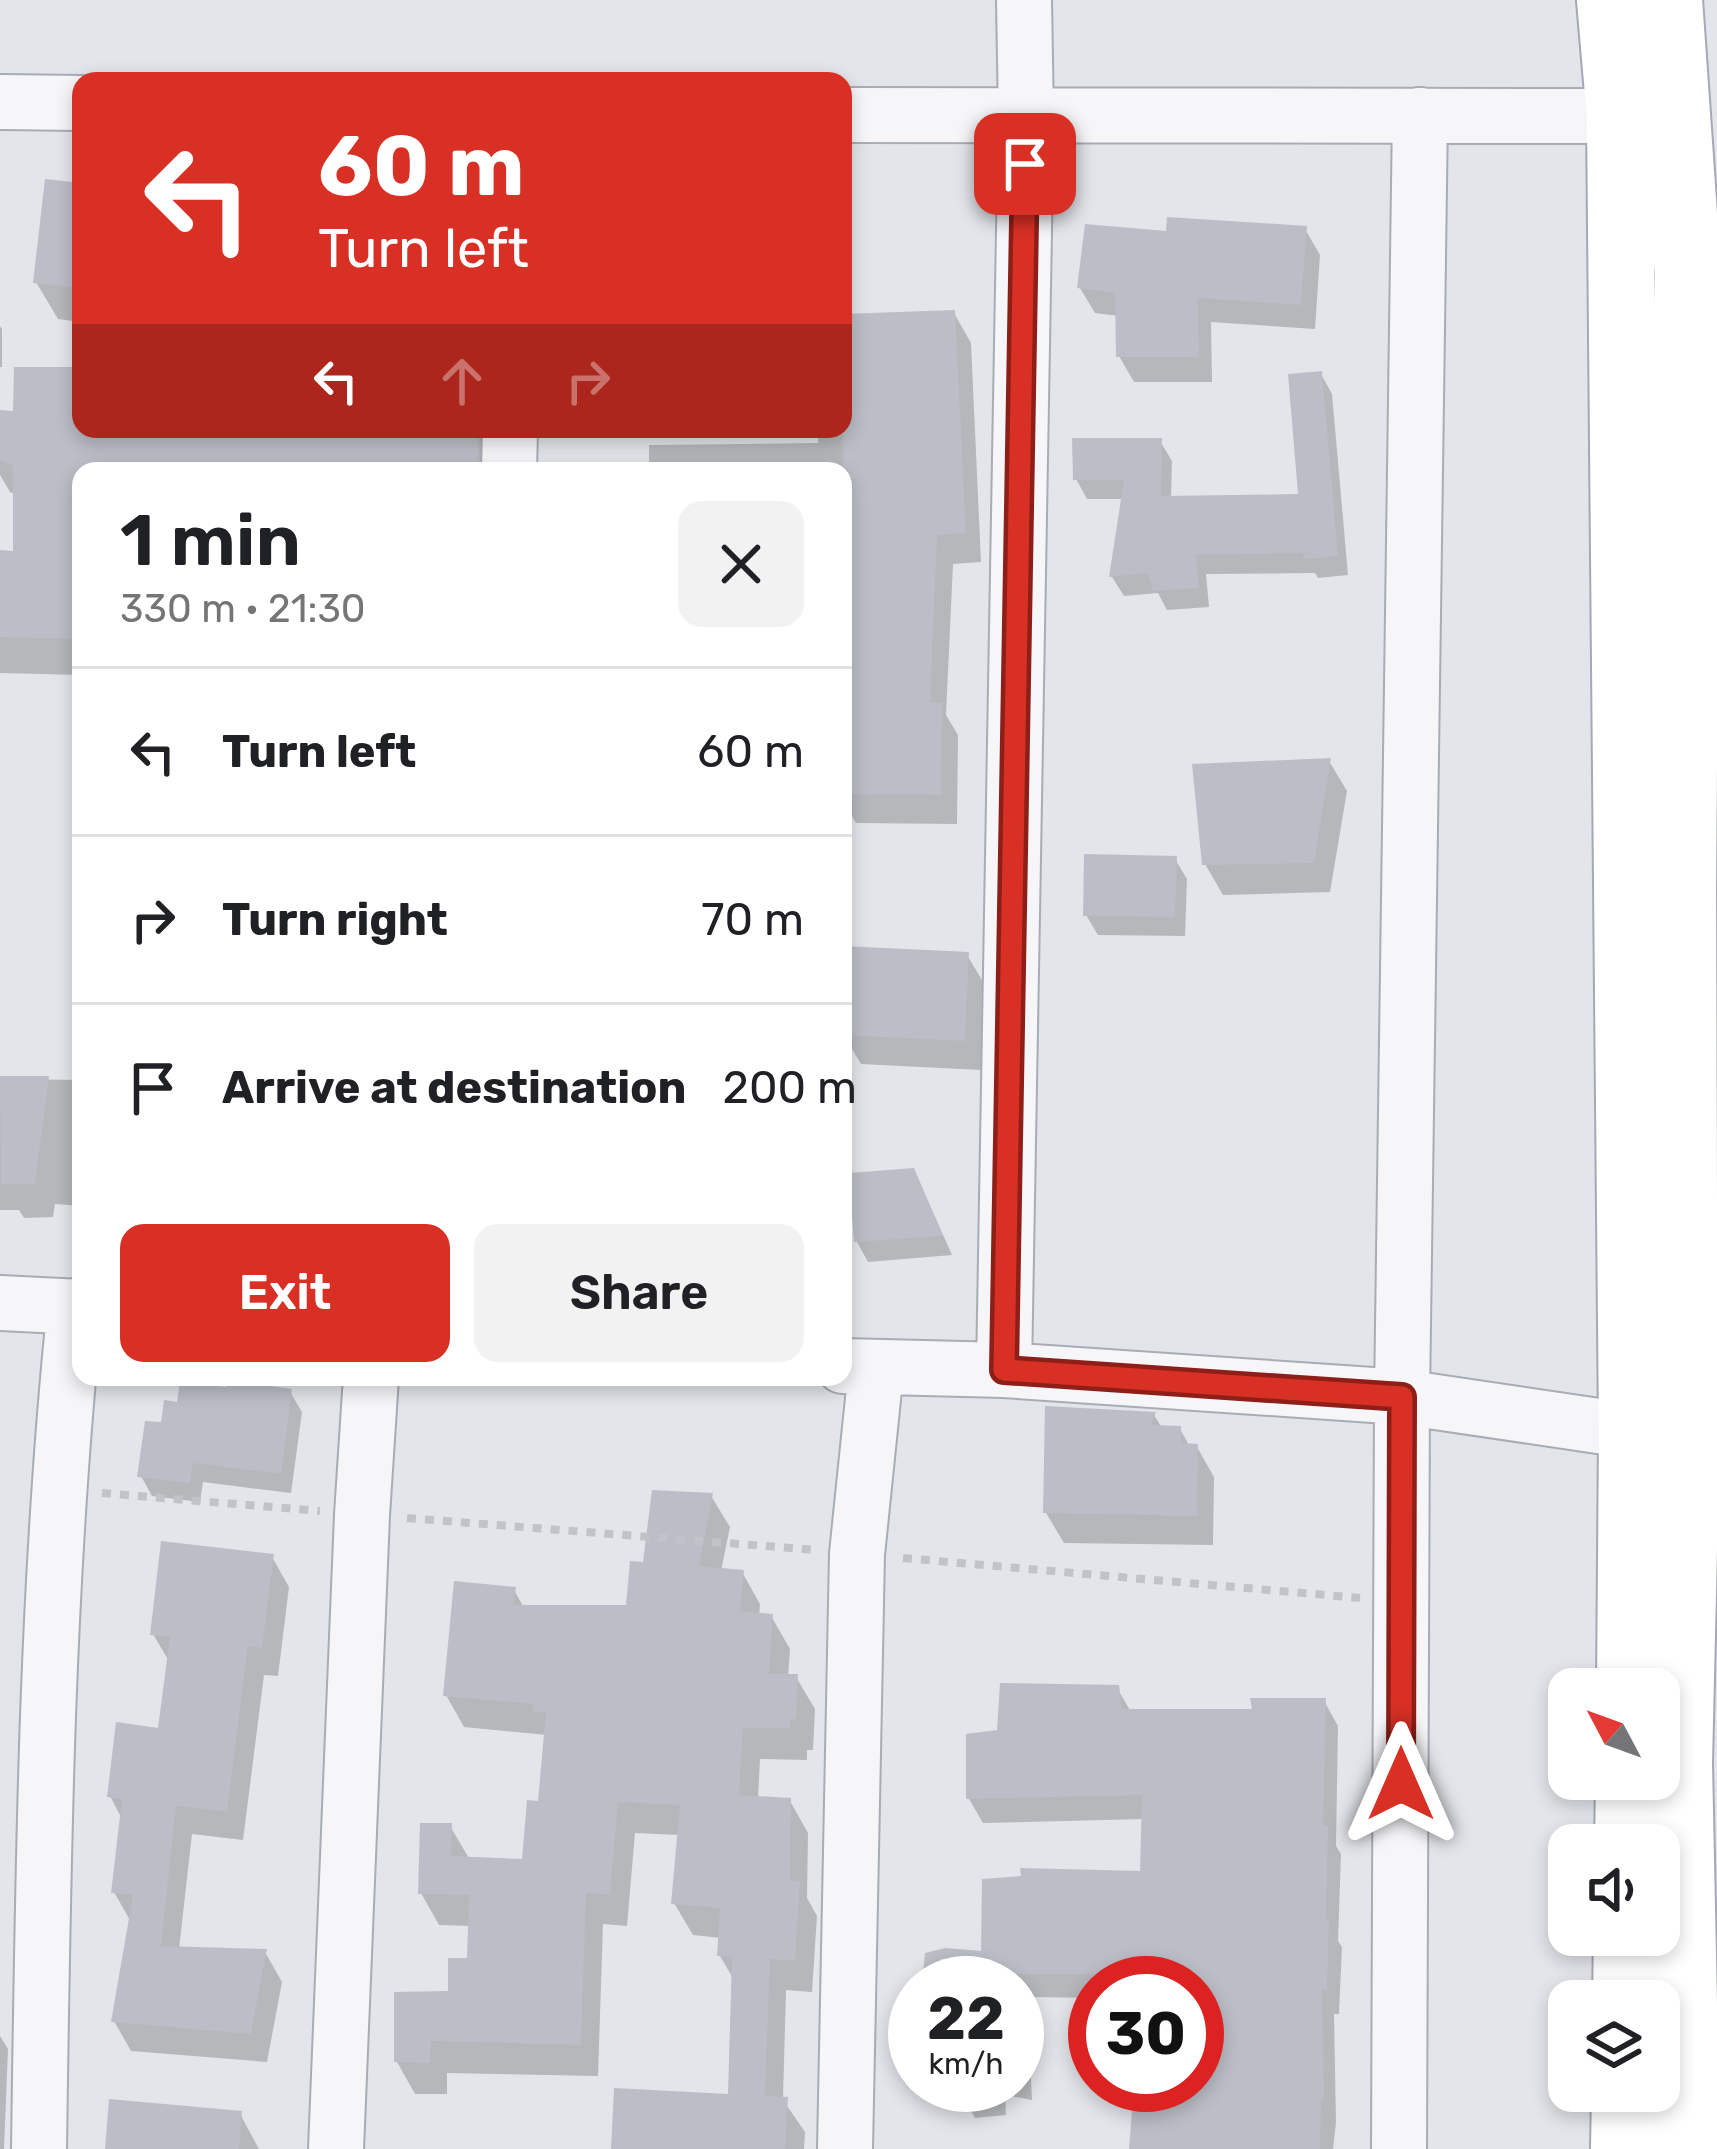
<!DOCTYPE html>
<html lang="en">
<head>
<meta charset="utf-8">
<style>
  :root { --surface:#fff; --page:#f2f2f2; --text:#202124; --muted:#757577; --line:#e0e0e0; --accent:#d93025 }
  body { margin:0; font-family:Rubik,sans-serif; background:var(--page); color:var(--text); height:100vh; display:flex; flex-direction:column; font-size:45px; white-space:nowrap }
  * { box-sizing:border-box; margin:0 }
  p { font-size:39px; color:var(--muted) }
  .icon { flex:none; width:66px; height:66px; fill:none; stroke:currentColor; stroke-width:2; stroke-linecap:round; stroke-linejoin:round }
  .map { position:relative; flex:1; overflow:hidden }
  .side { position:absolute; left:72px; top:462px; width:780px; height:924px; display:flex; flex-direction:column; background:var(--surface); border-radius:24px; box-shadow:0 6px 18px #0003 }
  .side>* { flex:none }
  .top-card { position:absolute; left:72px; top:72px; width:780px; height:366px; border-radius:24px; box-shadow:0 6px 18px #0003; background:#d93025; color:#fff; overflow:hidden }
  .needle { width:78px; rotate:311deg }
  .tools { position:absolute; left:1548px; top:1668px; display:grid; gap:24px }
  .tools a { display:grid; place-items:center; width:132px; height:132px; border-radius:24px; background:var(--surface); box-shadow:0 6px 18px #0003; font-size:60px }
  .speed { position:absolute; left:888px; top:1956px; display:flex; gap:24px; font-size:60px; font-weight:700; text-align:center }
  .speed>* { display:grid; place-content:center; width:156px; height:156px; border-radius:50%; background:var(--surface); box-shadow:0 6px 18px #0003; line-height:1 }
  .speed small { font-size:30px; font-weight:400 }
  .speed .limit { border:18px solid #d22; background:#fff; color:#111 }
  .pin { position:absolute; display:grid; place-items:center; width:102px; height:102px; color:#fff; margin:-51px; border-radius:24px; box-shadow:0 6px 18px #0006 }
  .me { position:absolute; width:132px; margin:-66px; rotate:0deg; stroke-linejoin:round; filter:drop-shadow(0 0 9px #0008) }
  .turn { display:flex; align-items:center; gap:42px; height:252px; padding:0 48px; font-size:54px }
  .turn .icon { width:156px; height:156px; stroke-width:2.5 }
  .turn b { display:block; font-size:84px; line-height:102px }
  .lanes { display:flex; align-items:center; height:114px; padding:0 48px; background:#0003; justify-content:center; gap:60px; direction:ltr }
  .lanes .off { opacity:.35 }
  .round { display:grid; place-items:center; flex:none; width:126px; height:126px; border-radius:24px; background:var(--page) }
  .headline { display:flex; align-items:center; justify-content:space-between; height:204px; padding:0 48px }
  h1 { font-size:72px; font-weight:600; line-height:90px }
  .button { display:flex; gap:24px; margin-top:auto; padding:24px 48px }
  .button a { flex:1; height:138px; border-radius:24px; background:var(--accent); color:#fff; font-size:48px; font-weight:600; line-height:138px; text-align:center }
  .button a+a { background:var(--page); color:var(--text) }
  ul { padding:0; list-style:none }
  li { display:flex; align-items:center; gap:36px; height:168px; padding:0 48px; border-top:3px solid var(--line) }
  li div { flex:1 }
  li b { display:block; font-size:45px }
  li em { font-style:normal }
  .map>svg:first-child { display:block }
</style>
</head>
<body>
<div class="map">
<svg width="1717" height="2149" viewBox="0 0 1717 2149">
  <rect width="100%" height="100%" fill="#e3e5ea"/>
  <!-- shadow -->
  <path fill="#0003" d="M81,186V322L58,319L36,282Z
    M1305,229L1320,255L1315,329L1211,322L1212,382H1134L1119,356V316L1095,313L1080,288L1169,234Z
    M954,313L971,343L981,562L953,564L946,715L958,735L957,824L856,823L843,801V471H649V445L818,443V429H843V317Z
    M0,326L2,329V367H0Z
    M81,370V429H300L297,471H81V675L0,673V553L16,554V494L10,492L0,475V414H16Z
    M1321,374L1332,394L1348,575L1318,578L1315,573L1206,574L1209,607L1167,610L1158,593L1124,596L1112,577L1124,499H1087L1076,479L1160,441L1172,461L1171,498L1302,497Z
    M331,429H505L498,471H331Z
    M1329,761L1347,791L1330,892L1223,895L1205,864Z
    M1175,859L1187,879L1185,936L1098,935L1086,915Z
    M843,949L967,955L985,985L981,1070L861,1064L843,1034Z
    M0,1079L81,1080V1206L55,1204L53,1217L24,1218L19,1210H0Z
    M924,1192L952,1255L868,1262L857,1242Z
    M290,1392L302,1412L291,1493L203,1482L200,1502L152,1496L141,1476L164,1426L180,1405Z
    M1154,1415L1162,1428L1180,1429L1190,1447H1197L1214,1477L1213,1545L1064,1543L1046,1513Z
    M711,1496L730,1527L721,1571L742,1572L760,1604L759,1616H771L790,1649L788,1677H796L815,1709L813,1750H807V1760L760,1759L758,1799L790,1801L808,1833L807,1898L817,1916L812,1992L786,1990L783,2100L805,2132L804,2149H614L731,2097L734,1980L720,1956L721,1938L693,1935L674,1903L680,1835L635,1833L627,1926L603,1924L598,2076L447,2073V2094H415L397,2062L450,1994L470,1961L471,1926L439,1925L421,1893L450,1826L470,1860L525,1862L541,1804L547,1735L464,1727L446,1695L514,1590L524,1608H629L645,1565Z
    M272,1557L289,1587L278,1676L264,1675L243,1840L192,1834L179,1949L265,1952L282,1982L267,2062L131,2051L114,2021L131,1922L114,1892L122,1819L110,1796L161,1731L170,1663L153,1634Z
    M1117,1688L1131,1712H1255L1324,1701L1338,1726L1336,1846L1341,1854L1338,1941L1342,1947L1339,2014H1334L1336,2123L1333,2149H1132L1137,2085H1197V1983H1095V1998L1027,1997L1032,2100L1005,2095L1006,2115L975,2118L961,2093L936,2090L933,2085H1017V1983H927L1143,1874L1144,1819L983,1823L969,1799L1000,1733Z
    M0,2036L8,2049L4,2149H0Z
    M240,2114L259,2149H108Z"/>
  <!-- building -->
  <path fill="#bbbec6" d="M45,179L81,183V288L33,283Z
    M1167,217L1307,226L1301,305L1198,298L1199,357H1116L1115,293L1077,288L1085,224L1166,231Z
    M955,310L966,533L937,535L930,702L942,703L941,795L843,794V314Z
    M14,367H81V429H478V471H81L79,639L0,637V550L13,551V465L0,461V410L13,411Z
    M1322,371L1338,556L1304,559L1303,553L1196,555L1199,588L1153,591L1148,573L1109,577L1124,480H1073L1072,438H1162L1161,496L1298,494L1288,374Z
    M1331,758L1314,863L1202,865L1192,764Z
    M1084,854L1177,856L1175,917L1083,916Z
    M843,946L969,952L965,1041L843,1035Z
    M0,1076H49L35,1184H1Z
    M914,1168L943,1236L854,1242L849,1173Z
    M227,1380L292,1389L281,1474L193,1463L190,1483L137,1477L145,1421L161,1422L164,1400L177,1402L180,1381L226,1387Z
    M1045,1406L1156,1412L1151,1425L1181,1426V1443L1198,1444L1197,1516L1043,1513Z
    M652,1490L713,1493L699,1566L744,1570L740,1611L773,1614L769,1674H798L796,1719H790V1728H743L739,1795L791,1798L790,1880L800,1881L795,1961L770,1959L765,2096L788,2097L785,2149H611L614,2088L728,2094L732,1957L717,1956L720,1908L671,1904L680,1805L618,1802L610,1895L586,1893L581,2045L431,2041L430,2063L394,2062V1992L448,1991V1958H467L469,1895L418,1894L420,1823H452L451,1856L522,1859L527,1800L538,1801L546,1712H533V1704L443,1696L454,1581L516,1587L514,1605H626L630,1561L643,1562Z
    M161,1541L274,1554L262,1648L248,1646L227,1812L176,1806L161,1946L267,1949L251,2034L111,2022L133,1895L111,1893L122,1799L107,1797L116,1722L158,1728L170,1637L150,1635Z
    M1000,1683L1119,1685L1122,1709H1252L1250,1698H1326L1323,1826H1328L1326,1919H1329L1327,1990H1322L1324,2099H1321L1320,2149H1129L1134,2085H1197V1983H1136V1974H1015V1983H922L925,1953L945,1948L981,1951L982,1879L1021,1876L1020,1868L1140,1871L1142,1795L966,1799V1734L997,1730Z
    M109,2099L242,2111L239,2149H105Z"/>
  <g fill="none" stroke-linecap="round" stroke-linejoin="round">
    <!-- minor casing -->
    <g stroke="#a8acb4" stroke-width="58">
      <path id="minor" d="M0,102L81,103
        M843,115L1620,116
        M509,471L510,429
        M0,1303L81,1307
        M843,1366L1004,1370L1402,1397L1632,1431
        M1004,1370L1026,117L1024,0
        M39,2149C43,1868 46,1586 75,1306
        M336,2149L362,1515L371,1377
        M845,2149L857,1554L876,1370
        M1399,2149L1402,1397L1420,115"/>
    </g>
    <!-- major casing -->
    <g stroke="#a4a9b5" stroke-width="70">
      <path id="major" d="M1610,0L1620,116L1632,1431L1630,1689
        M1669,0L1688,272L1683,890L1685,1506L1679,1763L1687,2149
        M1628,1845L1629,1779
        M1626,2001L1627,1935
        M1624,2149L1625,2091"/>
    </g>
    <!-- path -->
    <path stroke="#c1c3c9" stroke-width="8" stroke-dasharray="9 9" stroke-linecap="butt" d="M102,1493L320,1511
      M407,1518L816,1550
      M903,1558L1360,1598"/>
    <!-- minor -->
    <use href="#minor" stroke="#f6f6f9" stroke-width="54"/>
    <!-- major -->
    <use href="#major" stroke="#fff" stroke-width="66"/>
  </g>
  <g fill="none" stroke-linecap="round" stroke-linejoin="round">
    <!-- route casing -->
    <g stroke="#8d1f18" stroke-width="30">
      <path id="route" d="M1025,164L1004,1370L1402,1397L1401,1784"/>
    </g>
    <!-- route -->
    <use href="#route" stroke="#d93025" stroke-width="21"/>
  </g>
</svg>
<div class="tools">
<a><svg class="needle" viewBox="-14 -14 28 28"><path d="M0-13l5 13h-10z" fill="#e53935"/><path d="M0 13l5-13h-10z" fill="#757577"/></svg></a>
<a><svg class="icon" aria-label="sound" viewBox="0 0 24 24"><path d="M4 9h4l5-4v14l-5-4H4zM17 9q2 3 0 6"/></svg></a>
<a><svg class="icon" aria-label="layers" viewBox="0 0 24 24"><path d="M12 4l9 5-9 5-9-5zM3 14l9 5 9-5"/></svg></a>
</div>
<div class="speed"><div>22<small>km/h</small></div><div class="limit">30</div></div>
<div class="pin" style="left:1025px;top:164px;background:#d93025"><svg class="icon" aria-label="arrive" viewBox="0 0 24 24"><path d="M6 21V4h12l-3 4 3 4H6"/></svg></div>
<svg class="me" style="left:1401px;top:1784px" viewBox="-20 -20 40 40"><path d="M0-17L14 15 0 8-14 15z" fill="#d93025" stroke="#fff" stroke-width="4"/></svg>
<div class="top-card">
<div class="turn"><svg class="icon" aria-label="left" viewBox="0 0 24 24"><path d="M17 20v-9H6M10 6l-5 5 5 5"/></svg><div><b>60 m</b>Turn left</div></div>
<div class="lanes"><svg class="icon" aria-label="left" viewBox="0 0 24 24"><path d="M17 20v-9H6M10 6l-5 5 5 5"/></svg><svg class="icon off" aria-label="ahead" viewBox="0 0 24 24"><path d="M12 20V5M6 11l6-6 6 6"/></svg><svg class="icon off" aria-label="right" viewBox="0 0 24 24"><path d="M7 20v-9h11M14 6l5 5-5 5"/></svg></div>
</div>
<section class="side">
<div class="headline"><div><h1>1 min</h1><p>330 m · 21:30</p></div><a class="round"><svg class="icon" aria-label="close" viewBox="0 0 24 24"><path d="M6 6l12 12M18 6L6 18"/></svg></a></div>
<ul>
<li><svg class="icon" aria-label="left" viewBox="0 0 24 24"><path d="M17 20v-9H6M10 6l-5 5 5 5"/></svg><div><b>Turn left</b></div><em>60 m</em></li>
<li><svg class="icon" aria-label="right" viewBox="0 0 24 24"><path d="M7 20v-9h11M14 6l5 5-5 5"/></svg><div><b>Turn right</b></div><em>70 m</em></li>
<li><svg class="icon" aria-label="arrive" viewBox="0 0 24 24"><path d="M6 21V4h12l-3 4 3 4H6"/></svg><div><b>Arrive at destination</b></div><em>200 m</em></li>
</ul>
<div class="button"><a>Exit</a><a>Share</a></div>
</section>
</div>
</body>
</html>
